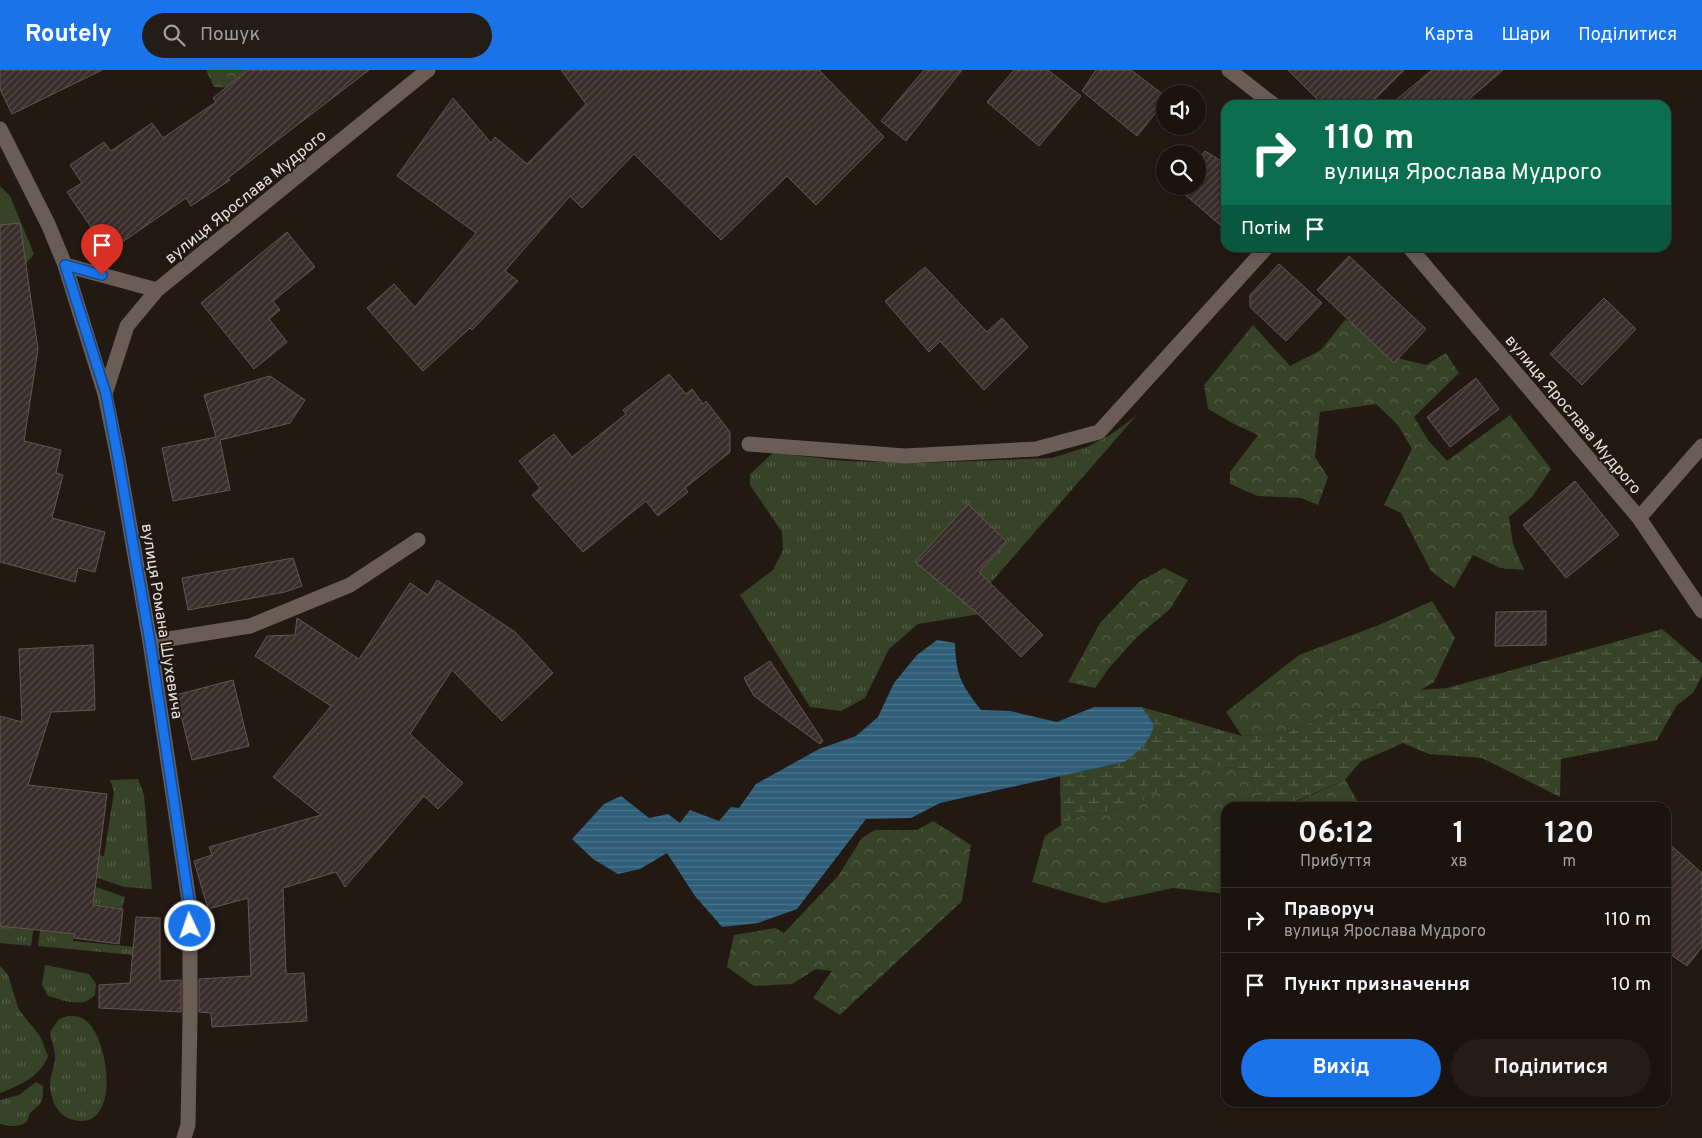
<!DOCTYPE html>
<html lang="uk">
<head>
<meta charset="utf-8">
<style>
  :root { --surface:#1a130e; --page:#231c17; --text:#f1f3f6; --muted:#9f9e9e; --line:#38322e; --accent:#1a73e8 }
  body { margin:0; font-family:Overpass,sans-serif; background:var(--page); color:var(--text); height:100vh; display:flex; flex-direction:column; font-size:19px; white-space:nowrap }
  * { box-sizing:border-box; margin:0 }
  p { font-size:16px; color:var(--muted) }
  .icon { flex:none; width:28px; height:28px; fill:none; stroke:currentColor; stroke-width:2; stroke-linecap:round; stroke-linejoin:round }
  .map { position:relative; flex:1; overflow:hidden }
  .panel { position:absolute; left:1221px; top:732px; width:450px; height:305px; display:flex; flex-direction:column; background:var(--surface); border-radius:15px; box-shadow:0 2px 8px #0003,0 0 0 1px var(--line) }
  .panel>* { flex:none }
  .top-card { position:absolute; left:1221px; top:30px; width:450px; height:152px; border-radius:15px; box-shadow:0 2px 8px #0003,0 0 0 1px var(--line); background:#0b6e4f; color:#fff; overflow:hidden }
  .controls { position:absolute; left:1156px; top:15px; display:grid; gap:10px }
  .controls a { display:grid; place-items:center; width:50px; height:50px; border-radius:50%; background:var(--surface); box-shadow:0 2px 8px #0003,0 0 0 1px var(--line); font-size:25px }
  .pin { position:absolute; display:grid; place-items:center; width:42px; height:42px; color:#fff; margin:-51px -21px; border-radius:50% 50% 50% 0; rotate:-45deg; box-shadow:0 0 5px #0007 }
  .pin .icon { rotate:45deg }
  .me { position:absolute; width:55px; margin:-28px; rotate:357deg; stroke-linejoin:round; filter:drop-shadow(0 0 4px #0008) }
  .turn { display:flex; align-items:center; gap:18px; height:105px; padding:0 20px; font-size:22px }
  .turn .icon { width:65px; height:65px; stroke-width:2.5 }
  .turn b { display:block; font-size:35px; line-height:42px }
  .then { display:flex; align-items:center; height:48px; padding:0 20px; background:#0003; gap:10px; font-size:19px }
  .eta { display:flex; justify-content:space-evenly; align-items:center; height:85px; text-align:center }
  .eta b { font-size:30px; font-weight:700; line-height:35px }
  .action { display:flex; gap:10px; margin-top:auto; padding:10px 20px }
  .action a { flex:1; height:58px; border-radius:30px; background:var(--accent); color:#fff; font-size:20px; font-weight:700; line-height:58px; text-align:center }
  .action a+a { background:var(--page); color:var(--text) }
  ul { padding:0; list-style:none }
  li { display:flex; align-items:center; gap:15px; height:65px; padding:0 20px; border-top:1px solid var(--line) }
  li div { flex:1 }
  li b { display:block; font-size:19px }
  li em { font-style:normal }
  header { display:flex; align-items:center; gap:30px; box-sizing:border-box; height:70px; padding:0 25px; background:var(--accent); color:#fff }
  header strong { font-size:24px }
  nav { display:flex; gap:28px; margin-inline-start:auto; font-size:18px }
  .search { width:350px; height:45px; background:var(--page); display:flex; align-items:center; gap:12px; box-sizing:border-box; padding:0 18px; border-radius:28px; color:var(--muted); font-size:19px }
  .map>svg:first-child { display:block }
</style>
</head>
<body>
<header>
<strong>Routely</strong>
<div class="search"><svg class="icon" aria-label="search" viewBox="0 0 24 24"><circle cx="10" cy="10" r="6"/><path d="M15 15l6 6"/></svg>Пошук</div>
<nav><a>Карта</a><a>Шари</a><a>Поділитися</a></nav>
</header>
<div class="map">
<svg width="1702" height="1068" viewBox="0 0 1702 1068">
  <defs>
    <pattern id="grass-tufts" width="24" height="20" patternUnits="userSpaceOnUse" patternTransform="scale(1.25)"><rect width="24" height="20" fill="#364326"/><path d="M3 7l-1-3M5 7V3M7 7l1-3M15 17l-1-3M17 17v-4M19 17l1-3" fill="none" stroke="#535e45"/></pattern>
    <pattern id="forest-crowns" width="20" height="18" patternUnits="userSpaceOnUse" patternTransform="scale(1.25)"><rect width="20" height="18" fill="#364326"/><path d="M2 6a3 3 0 1 1 6 0M12 15a3 3 0 1 1 6 0" fill="none" stroke="#535e45"/></pattern>
    <pattern id="wetland-marsh" width="20" height="14" patternUnits="userSpaceOnUse" patternTransform="scale(1.25)"><rect width="20" height="14" fill="#364326"/><path d="M1 5h8M5 5V1M11 12h8M15 12V8" fill="none" stroke="#535e45"/></pattern>
    <pattern id="water-rules" width="6" height="5" patternUnits="userSpaceOnUse" patternTransform="scale(1.25)"><rect width="6" height="5" fill="#2f5e79"/><path d="M0 2.5h6" fill="none" stroke="#4d758b"/></pattern>
    <pattern id="building-hatch" width="6" height="6" patternUnits="userSpaceOnUse" patternTransform="scale(1.25)"><rect width="6" height="6" fill="#392d2c"/><path d="M-1 1l2-2M0 6l6-6M5 7l2-2" fill="none" stroke="#564b4a"/></pattern>
  </defs>
  <rect width="100%" height="100%" fill="#221913"/>
  <!-- grass -->
  <path fill="url(#grass-tufts)" d="M1136,346L974,532L980,544L918,554L889,579L865,628L841,641L810,637L740,525L773,500L783,480L782,462L750,415V404L773,383L846,391L920,393L1052,388L1087,377L1110,365Z
    M138,709L144,725L152,819L124,817L72,799L76,781L104,786L114,722L110,710Z
    M41,806L31,876L0,873V856L24,858Z
    M47,807H67L125,827L122,838L78,833L73,871L157,879L133,881V885L38,876Z
    M45,895L89,904L96,914L95,925C82,939 63,930 48,926L42,915Z
    M0,896L8,905L19,940L40,966L48,986C41,1006 19,1016 0,1023Z
    M68,946C75,946 80,946 86,951C109,967 122,1061 74,1050C64,1048 55,1039 53,1030C46,1009 53,1006 55,989C56,981 51,970 50,962L59,949Z
    M36,1012L43,1016C43,1035 42,1032 30,1043C29,1045 28,1049 27,1051C21,1058 8,1056 0,1054V1030L19,1025Z"/>
  <!-- forest -->
  <path fill="url(#forest-crowns)" d="M206,0H247L237,18L214,17Z
    M1345,250L1378,258L1397,288L1426,295L1446,283L1459,303L1414,347L1428,370L1447,391L1510,345L1551,399L1532,427L1509,447L1513,474L1524,500L1500,498L1473,485L1454,518L1431,501L1401,443L1384,435L1412,379L1398,355L1376,334L1320,342L1315,387L1328,407L1318,435L1301,428L1258,426L1230,414V402L1258,365L1234,354L1208,339L1204,315L1253,255L1290,296L1321,280Z
    M1164,498L1188,510L1170,539L1137,567L1109,598L1095,618L1068,612L1100,553L1139,512Z
    M1432,531L1455,568L1434,612L1387,641L1343,639L1285,663L1242,666L1226,642L1299,585L1379,555Z
    M1206,696L1250,699L1261,737L1226,738V824L1173,818L1104,833L1032,812L1045,766L1072,748L1134,735Z
    M1345,710L1358,732L1355,737L1283,738Z
    M933,751L971,775L962,831L840,945L813,928L832,901L816,899L792,914L754,916L727,897L734,865L775,858L784,863L838,806L862,768L875,760H917Z"/>
  <!-- wetland -->
  <path fill="url(#wetland-marsh)" d="M1662,559L1702,593V606L1693,623L1677,635L1657,670L1561,689L1560,727L1482,688L1429,684L1403,673L1360,692L1345,710L1283,737H1261L1250,699L1206,696L1134,735L1072,748L1061,756L1060,706L1124,692L1154,655L1142,637L1242,666L1285,663L1343,639L1387,641L1421,620L1447,618Z"/>
  <!-- garden -->
  <path fill="#364326" d="M0,116L10,126L34,184L0,224Z"/>
  <!-- water -->
  <path fill="url(#water-rules)" d="M937,570L955,573C956,606 961,614 981,640L1010,641L1057,652L1094,637H1142L1154,655C1149,674 1139,681 1124,692L940,733L911,748L866,749L797,839L758,853L722,857L695,826L667,783L640,799L618,804L593,789L572,769L604,734L621,726L649,748L668,744L680,753L690,740L719,751L731,737L739,738L756,714L819,679L856,666L878,647L894,613L917,585Z"/>
  <!-- building -->
  <path fill="url(#building-hatch)" stroke="#645655" d="M0,0H102L12,44L0,19Z
    M248,0H369L228,108L230,110L191,136L186,128L108,182L67,122L82,113L70,95L104,72L111,81L152,53L163,68L216,32L213,28Z
    M561,0H819L884,67L816,135L787,106L721,170L634,84L582,138L570,126L505,201L518,211L472,260L470,258L423,301L367,238L394,214L415,237L476,163L397,106L453,28L491,73L495,67L527,94L586,34Z
    M924,0H962L906,71L881,51Z
    M1014,0H1048L1081,26L1039,76L987,32Z
    M1096,0H1131L1165,26V31L1137,66L1082,21Z
    M1288,0H1404L1369,35H1323Z
    M1432,0H1503L1462,35H1390Z
    M1205,81L1226,94V160L1175,116H1198V89Z
    M20,153L38,279L24,371L61,380L56,403L63,405L52,448L105,462L95,502L78,498L75,512L0,492V155Z
    M287,162L315,197L273,231L280,240L269,249L287,272L254,299L201,233Z
    M1349,186L1426,259L1394,293L1317,220Z
    M1279,194L1322,233L1286,271L1250,237V225Z
    M925,197L987,262L1002,248L1028,277L984,320L940,271L929,282L885,231Z
    M1604,228L1636,259L1582,315L1550,284Z
    M669,304L686,324L692,319L703,334L706,331L730,362V382L685,418L688,422L658,446L646,431L583,482L532,425L540,418L519,391L554,364L572,387L626,344L623,340Z
    M270,306L305,330L290,353L220,370L230,420L173,431L162,378L216,367L204,325Z
    M1476,308L1499,339L1450,377L1427,347Z
    M1575,411L1619,465L1566,508L1523,455Z
    M968,434L1007,472L979,502L1043,565L1021,587L977,543L915,492Z
    M293,488L302,516L285,522L188,540L182,508Z
    M437,510L515,562L553,603L502,651L452,600L410,664L463,713L438,739L424,726L345,817L336,802L283,818L286,904L304,903L307,951L212,957L211,943L199,942V909L251,906L248,828L208,839L194,791L212,785L209,777L321,745L273,707L331,636L255,586L267,566L295,565L297,548L359,589L410,513L428,525Z
    M1546,541V575L1495,576L1496,542Z
    M93,575L95,640L51,642L28,715L107,724L93,835L123,839L119,874L74,868L75,864L0,856V646L22,652L19,579Z
    M770,591L823,671L820,674L754,626L744,608Z
    M233,610L249,676L192,690L176,625Z
    M1666,771L1702,803V877L1687,896L1666,881Z
    M136,847L160,848V911L181,910V942L99,938V915L130,913Z"/>
  <g fill="none" stroke-linecap="round" stroke-linejoin="round">
    <!-- minor -->
    <path stroke="#695d56" stroke-width="15" d="M1229,0L1274,35
      M0,59L48,154L65,195L105,324L118,388L150,572L190,838V948L188,1055L184,1068
      M1410,178L1639,448L1702,541
      M65,195L157,220L428,0
      M105,324L127,256L157,220
      M749,374L905,386L1036,379L1099,362L1266,178
      M1639,448L1702,376
      M150,572L250,556L350,515L418,470"/>
  </g>
  <g fill="none" stroke-linecap="round" stroke-linejoin="round">
    <!-- route casing -->
    <g stroke="#114b97" stroke-width="12">
      <path id="route" d="M102,205L65,195L106,324L118,388L150,572L190,838V856"/>
    </g>
    <!-- route -->
    <use href="#route" stroke="#1a73e8" stroke-width="9"/>
  </g>
  <g text-anchor="middle" stroke-width="4" stroke-linejoin="round" paint-order="stroke">
    <!-- street labels -->
    <g font-size="16" fill="#e6dfdb" stroke="#221913">
      <text transform="translate(245 126) rotate(-39)" y="6">вулиця Ярослава Мудрого</text>
      <text transform="translate(1574 344) rotate(50)" y="6">вулиця Ярослава Мудрого</text>
      <text transform="translate(163 551) rotate(81)" y="6">вулиця Романа Шухевича</text>
    </g>
  </g>
</svg>
<div class="controls">
<a><svg class="icon" aria-label="sound" viewBox="0 0 24 24"><path d="M4 9h4l5-4v14l-5-4H4zM17 9q2 3 0 6"/></svg></a>
<a><svg class="icon" aria-label="search" viewBox="0 0 24 24"><circle cx="10" cy="10" r="6"/><path d="M15 15l6 6"/></svg></a>
</div>
<div class="pin" style="left:102px;top:205px;background:#d93025"><svg class="icon" aria-label="arrive" viewBox="0 0 24 24"><path d="M6 21V4h12l-3 4 3 4H6"/></svg></div>
<svg class="me" style="left:190px;top:856px" viewBox="-20 -20 40 40"><circle r="17" fill="#1a73e8" stroke="#fff" stroke-width="3"/><path d="M0-11L8 9 0 5-8 9z" fill="#fff"/></svg>
<div class="top-card">
<div class="turn"><svg class="icon" aria-label="right" viewBox="0 0 24 24"><path d="M7 20v-9h11M14 6l5 5-5 5"/></svg><div><b>110 m</b>вулиця Ярослава Мудрого</div></div>
<div class="then">Потім<svg class="icon" aria-label="arrive" viewBox="0 0 24 24"><path d="M6 21V4h12l-3 4 3 4H6"/></svg></div>
</div>
<section class="panel">
<div class="eta">
<div><b>06:12</b><p>Прибуття</p></div>
<div><b>1</b><p>хв</p></div>
<div><b>120</b><p>m</p></div>
</div>
<ul>
<li><svg class="icon" aria-label="right" viewBox="0 0 24 24"><path d="M7 20v-9h11M14 6l5 5-5 5"/></svg><div><b>Праворуч</b><p>вулиця Ярослава Мудрого</p></div><em>110 m</em></li>
<li><svg class="icon" aria-label="arrive" viewBox="0 0 24 24"><path d="M6 21V4h12l-3 4 3 4H6"/></svg><div><b>Пункт призначення</b></div><em>10 m</em></li>
</ul>
<div class="action"><a>Вихід</a><a>Поділитися</a></div>
</section>
</div>
</body>
</html>
